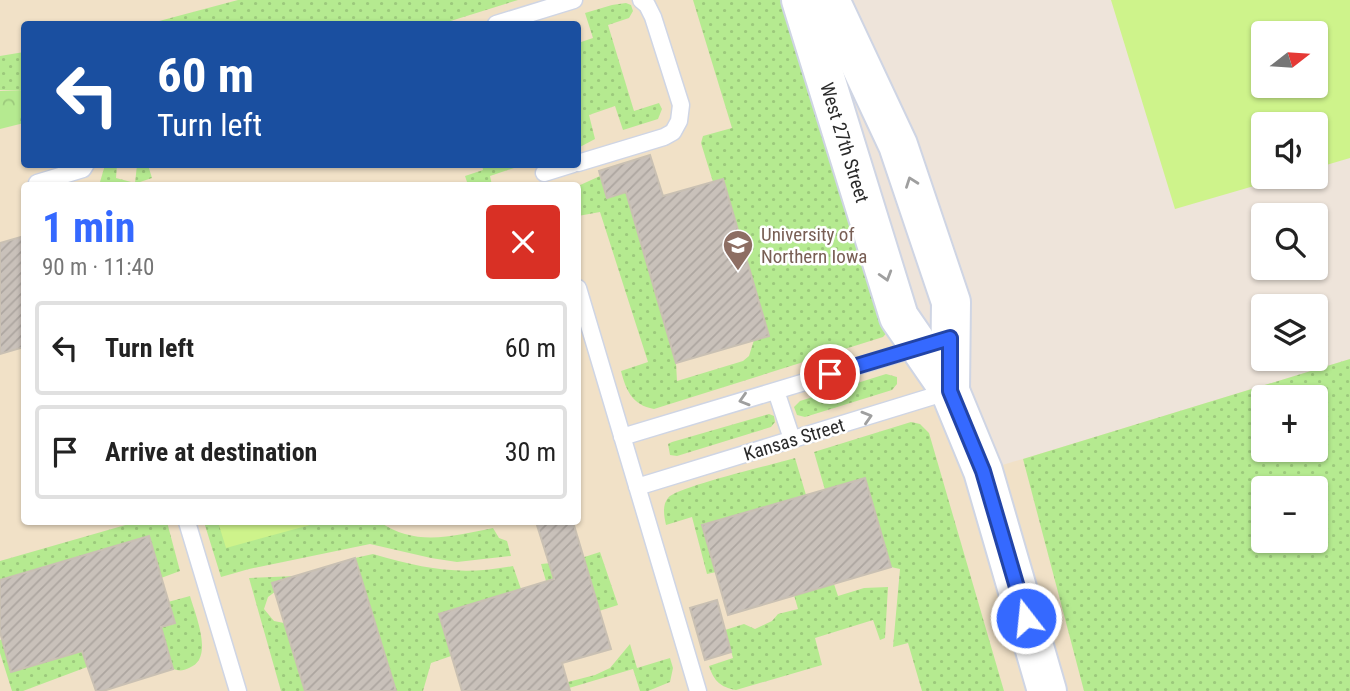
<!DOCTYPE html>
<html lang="en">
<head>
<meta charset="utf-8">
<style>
  :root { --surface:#fff; --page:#f2f2f2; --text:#222; --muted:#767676; --line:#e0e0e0; --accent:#3569ff }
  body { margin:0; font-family:"Roboto Condensed",sans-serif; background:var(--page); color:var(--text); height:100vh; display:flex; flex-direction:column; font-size:26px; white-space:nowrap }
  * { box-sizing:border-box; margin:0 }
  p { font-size:23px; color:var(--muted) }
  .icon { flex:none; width:38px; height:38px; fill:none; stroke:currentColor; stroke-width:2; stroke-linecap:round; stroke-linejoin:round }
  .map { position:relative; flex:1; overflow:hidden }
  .details { position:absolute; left:21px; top:182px; width:560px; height:343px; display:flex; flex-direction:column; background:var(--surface); border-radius:7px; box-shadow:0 2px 5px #0004 }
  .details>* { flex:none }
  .guide { position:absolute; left:21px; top:21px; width:560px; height:147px; border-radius:7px; box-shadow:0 2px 5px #0004; background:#1a4fa0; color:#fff; overflow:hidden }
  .needle { width:46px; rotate:73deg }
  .tools { position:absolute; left:1251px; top:21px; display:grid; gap:14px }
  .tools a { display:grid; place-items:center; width:77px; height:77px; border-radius:7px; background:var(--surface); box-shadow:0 2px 5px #0004; font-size:35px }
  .pin { position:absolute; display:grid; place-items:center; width:60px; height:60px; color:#fff; margin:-30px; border:4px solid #fff; border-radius:50%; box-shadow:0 2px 7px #0007 }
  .me { position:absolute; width:77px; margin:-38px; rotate:344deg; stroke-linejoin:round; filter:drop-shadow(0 0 5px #0008) }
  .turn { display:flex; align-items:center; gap:24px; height:147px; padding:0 21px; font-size:32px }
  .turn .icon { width:91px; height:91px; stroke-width:2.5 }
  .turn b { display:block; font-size:49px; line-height:60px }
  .round { display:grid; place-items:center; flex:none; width:74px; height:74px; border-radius:7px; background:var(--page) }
  .summary { display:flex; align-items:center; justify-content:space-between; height:119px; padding:0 21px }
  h1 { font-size:42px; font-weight:700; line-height:52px; color:var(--accent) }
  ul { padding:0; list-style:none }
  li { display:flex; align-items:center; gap:21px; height:94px; margin:0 14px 10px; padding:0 7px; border:4px solid var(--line); border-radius:7px }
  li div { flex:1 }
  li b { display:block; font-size:26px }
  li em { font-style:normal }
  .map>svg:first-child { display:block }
</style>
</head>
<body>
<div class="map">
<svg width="1350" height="691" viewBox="0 0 1350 691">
  <defs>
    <pattern id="grass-dots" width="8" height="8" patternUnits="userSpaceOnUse" patternTransform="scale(1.75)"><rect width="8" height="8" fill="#b5ea90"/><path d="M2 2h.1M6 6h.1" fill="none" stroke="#9cc97c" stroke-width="1.8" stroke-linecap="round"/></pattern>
    <pattern id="forest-crowns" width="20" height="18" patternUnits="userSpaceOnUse" patternTransform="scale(1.75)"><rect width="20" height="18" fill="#b5ea90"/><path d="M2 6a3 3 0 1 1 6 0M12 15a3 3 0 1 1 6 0" fill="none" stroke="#9cc97c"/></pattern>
    <pattern id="building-hatch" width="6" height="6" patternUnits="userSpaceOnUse" patternTransform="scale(1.75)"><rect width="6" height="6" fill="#c9c1ba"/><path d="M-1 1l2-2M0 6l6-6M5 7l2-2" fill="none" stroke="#ada6a0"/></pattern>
  </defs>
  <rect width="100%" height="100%" fill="#eee4da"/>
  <!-- education -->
  <path fill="#f1e1c7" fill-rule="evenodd" d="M0,0H782L983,471L1350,359V691H0ZM24,24H578V164H24ZM24,186H578V522H24ZM1264,397H1316V450H1264ZM1264,488H1316V541H1264Z"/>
  <!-- grass -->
  <path fill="url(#grass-dots)" fill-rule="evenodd" d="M238,0H518L441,24H148Z
    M693,0H794L891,328L883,337L654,409C632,405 626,390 621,371L648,362L600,212L578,216V186L600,176L607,198L641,187L676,363L677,381L743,361L749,356L754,340L769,335L723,179L713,182L701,143L703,136L732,128Z
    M626,3L631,5L633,11L629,18L608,25L634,111L659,103L662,109L658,119L623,130L615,106L589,115L595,139L578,148V43L593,38L585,13L612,5Z
    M24,52V91L0,90V56Z
    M105,165H117L116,178L135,183L137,165H148L152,178L140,182V185H101L100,182Z
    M482,165L522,164L523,165L490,176L492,185H468L465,176L483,170Z
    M1350,359V691H1084L1023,459ZM1264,397H1316V450H1264ZM1264,488H1316V541H1264Z
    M886,374L897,377V384L892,390L805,417L797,415L794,407L800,401Z
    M769,414L774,416L775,422L771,427L677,456L670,455L668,444L672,442Z
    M911,422L920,424L929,433L1004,691H922L908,643L893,647L900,569L891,567L863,479L825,490L814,452Z
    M795,458L806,495L702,525L716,572L707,574L692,517L666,525C664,516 662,505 668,498C676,487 776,464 795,458Z
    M136,522H167L180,571L161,578L148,536L0,580V561Z
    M204,522H380C415,547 454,536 493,528L499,538L507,541L511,556L457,562L431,558L370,544L249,569L221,577Z
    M600,552L618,605L599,611L546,581L541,564L572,561Z
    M373,554C426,569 459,576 513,566L521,589L439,614L451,656L431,663L423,691H396L355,558Z
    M296,576L268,597L264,609L274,621L284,623L305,691H281L249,578Z
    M834,584L838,596L864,588L888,587L885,638L880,640L873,620L815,638L822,665L736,690C720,687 714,681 709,666L733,658L725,630L744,624L755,629L772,621L778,614L798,609L794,595Z
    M190,596C195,614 215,659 189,668C183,671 179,671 173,669L165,643L87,667L23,691H12L0,653V640L2,639L12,672L174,624L168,602Z
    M630,644L637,668L670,658L673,668L670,682L648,691H640L633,669L569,688L564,683L595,675L610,668Z"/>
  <!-- forest -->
  <path fill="url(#forest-crowns)" d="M0,91H24V123L0,129Z"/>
  <!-- pitch -->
  <path fill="#cef38b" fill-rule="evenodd" d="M1111,0H1350V158L1316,168V124H1264V177H1285L1175,209ZM1264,33H1316V86H1264Z
    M218,522H321L226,548Z"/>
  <!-- building -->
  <path fill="url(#building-hatch)" stroke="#c9c0b3" stroke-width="2" d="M650,155L663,196L723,179L769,336L676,363L626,192L607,198L599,171Z
    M24,236V347L0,354V243Z
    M865,478L891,567L728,615L702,525Z
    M536,522H573L611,649L562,663L570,691H462L439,614L554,579Z
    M149,536L175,623L161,627L173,669L103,691H96L82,651L11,672L0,632V580Z
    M355,558L396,691H305L272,583Z
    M717,600L731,652L705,660L690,608Z"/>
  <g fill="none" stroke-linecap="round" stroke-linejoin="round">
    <!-- lane casing -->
    <g stroke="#cfd5e4" stroke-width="19">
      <path id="lane" d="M496,24L574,0
        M578,163L664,137L673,132L679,121L681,105L653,17L647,5L641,0
        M544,173L573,164
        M37,183L83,169L86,164
        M578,288L698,691
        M776,391L792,439
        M622,437L921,347
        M637,487L950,391
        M187,522L238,691"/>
    </g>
    <!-- secondary casing -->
    <g stroke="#cfd5e4" stroke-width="42">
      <g id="secondary">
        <path id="s1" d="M801,0L899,317L950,391L983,471L1047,691"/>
        <path d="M830,0L898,145L951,302L950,391"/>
      </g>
    </g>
    <!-- lane -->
    <use href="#lane" stroke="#fff" stroke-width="16"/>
    <!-- secondary -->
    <use href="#secondary" stroke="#fff" stroke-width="38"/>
  </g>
  <!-- one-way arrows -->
  <defs><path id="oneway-chevron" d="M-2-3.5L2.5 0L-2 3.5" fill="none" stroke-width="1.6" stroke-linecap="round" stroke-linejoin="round" transform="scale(1.75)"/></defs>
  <g stroke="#9f9f9f">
    <use href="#oneway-chevron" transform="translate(911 182) rotate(-110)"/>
    <use href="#oneway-chevron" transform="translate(886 276) rotate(73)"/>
    <use href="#oneway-chevron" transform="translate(744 400) rotate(163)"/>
    <use href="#oneway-chevron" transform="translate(867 417) rotate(-17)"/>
  </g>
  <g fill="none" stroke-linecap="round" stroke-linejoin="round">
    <!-- route casing -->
    <g stroke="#2244a6" stroke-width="18">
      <path id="route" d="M830,374L950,338V391L983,471L1026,618"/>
    </g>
    <!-- route -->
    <use href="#route" stroke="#3569ff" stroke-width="12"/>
  </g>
  <!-- icons -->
  <defs>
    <g id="university-pin" transform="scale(1.575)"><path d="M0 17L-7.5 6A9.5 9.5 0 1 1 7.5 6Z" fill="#8d6e63" stroke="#fff"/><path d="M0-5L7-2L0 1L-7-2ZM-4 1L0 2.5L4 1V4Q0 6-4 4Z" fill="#fff"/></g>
  </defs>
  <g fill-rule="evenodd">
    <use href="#university-pin" x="738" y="245"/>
  </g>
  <g text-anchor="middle" stroke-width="5" stroke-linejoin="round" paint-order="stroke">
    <!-- street labels -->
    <g font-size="19" fill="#2a2a2a" stroke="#fff">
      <text dy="7" stroke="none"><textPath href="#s1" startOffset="149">West 27th Street</textPath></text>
      <text transform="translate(794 439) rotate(-17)" y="7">Kansas Street</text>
    </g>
    <!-- education labels -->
    <g font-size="19" fill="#785e54" stroke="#fff" text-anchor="start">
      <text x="761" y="241">University of<tspan x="761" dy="22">Northern Iowa</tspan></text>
    </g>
  </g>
</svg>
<div class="tools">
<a><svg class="needle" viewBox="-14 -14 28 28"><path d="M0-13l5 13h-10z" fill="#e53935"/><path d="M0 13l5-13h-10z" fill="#767676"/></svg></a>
<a><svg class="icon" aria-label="sound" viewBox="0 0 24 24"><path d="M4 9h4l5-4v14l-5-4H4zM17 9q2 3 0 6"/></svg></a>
<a><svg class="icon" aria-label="search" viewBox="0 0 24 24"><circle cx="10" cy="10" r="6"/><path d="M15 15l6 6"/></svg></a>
<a><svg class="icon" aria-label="layers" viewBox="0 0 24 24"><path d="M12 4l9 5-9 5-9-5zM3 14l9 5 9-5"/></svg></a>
<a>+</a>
<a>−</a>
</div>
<div class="pin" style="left:830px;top:374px;background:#d93025"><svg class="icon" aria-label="arrive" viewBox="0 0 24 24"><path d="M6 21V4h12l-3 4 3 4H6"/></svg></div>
<svg class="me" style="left:1026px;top:618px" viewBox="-20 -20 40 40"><circle r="17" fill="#3569ff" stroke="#fff" stroke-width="3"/><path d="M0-11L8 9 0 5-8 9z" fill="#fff"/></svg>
<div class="guide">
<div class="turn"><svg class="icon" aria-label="left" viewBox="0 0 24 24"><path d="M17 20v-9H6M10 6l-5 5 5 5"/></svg><div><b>60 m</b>Turn left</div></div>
</div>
<section class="details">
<div class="summary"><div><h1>1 min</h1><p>90 m · 11:40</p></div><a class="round" style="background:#d93025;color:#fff"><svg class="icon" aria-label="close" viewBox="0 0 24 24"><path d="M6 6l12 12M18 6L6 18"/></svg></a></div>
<ul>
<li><svg class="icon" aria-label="left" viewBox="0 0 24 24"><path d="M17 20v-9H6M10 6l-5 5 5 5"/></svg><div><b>Turn left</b></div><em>60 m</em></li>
<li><svg class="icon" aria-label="arrive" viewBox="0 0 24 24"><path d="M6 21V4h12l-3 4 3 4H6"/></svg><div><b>Arrive at destination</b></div><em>30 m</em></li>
</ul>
</section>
</div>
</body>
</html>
